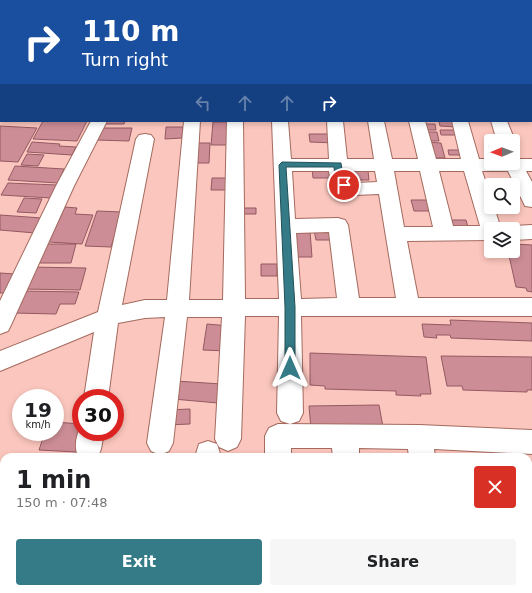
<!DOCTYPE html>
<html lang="en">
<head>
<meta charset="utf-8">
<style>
  :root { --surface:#fff; --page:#f6f6f6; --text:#202124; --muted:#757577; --accent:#347b87 }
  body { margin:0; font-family:"DejaVu Sans",sans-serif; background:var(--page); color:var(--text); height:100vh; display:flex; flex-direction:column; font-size:15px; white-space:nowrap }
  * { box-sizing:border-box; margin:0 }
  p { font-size:13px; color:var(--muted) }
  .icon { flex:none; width:22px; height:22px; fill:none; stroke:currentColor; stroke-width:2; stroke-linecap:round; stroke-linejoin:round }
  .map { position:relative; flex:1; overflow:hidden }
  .sheet { position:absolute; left:0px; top:453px; width:532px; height:140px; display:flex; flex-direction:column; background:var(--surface); border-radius:12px 12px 0 0; box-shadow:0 2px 6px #0003 }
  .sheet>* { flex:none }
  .hud { position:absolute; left:0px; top:0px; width:532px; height:122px; box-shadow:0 2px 6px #0003; background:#1a4fa0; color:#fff; overflow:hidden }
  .needle { width:26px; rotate:269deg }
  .buttons { position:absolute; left:484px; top:134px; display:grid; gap:8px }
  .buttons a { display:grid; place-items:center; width:36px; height:36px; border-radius:4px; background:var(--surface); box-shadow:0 2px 6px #0003; font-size:20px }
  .speed { position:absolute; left:12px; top:389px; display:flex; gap:8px; font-size:20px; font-weight:700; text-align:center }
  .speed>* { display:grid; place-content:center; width:52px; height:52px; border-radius:50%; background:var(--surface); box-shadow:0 2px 6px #0003; line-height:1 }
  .speed small { font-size:10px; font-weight:400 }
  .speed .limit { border:6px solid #d22; background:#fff; color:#111 }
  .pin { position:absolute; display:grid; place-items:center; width:34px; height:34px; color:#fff; margin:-17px; border:2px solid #fff; border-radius:50%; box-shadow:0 1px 4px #0007 }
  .me { position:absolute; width:44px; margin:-22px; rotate:0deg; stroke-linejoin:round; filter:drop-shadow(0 0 3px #0008) }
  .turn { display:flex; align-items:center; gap:14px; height:84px; padding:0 16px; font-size:18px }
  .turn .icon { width:52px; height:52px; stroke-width:2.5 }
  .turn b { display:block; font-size:28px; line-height:34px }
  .lanes { display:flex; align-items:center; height:38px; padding:0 16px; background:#0003; justify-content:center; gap:20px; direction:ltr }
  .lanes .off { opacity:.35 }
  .round { display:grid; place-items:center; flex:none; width:42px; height:42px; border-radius:4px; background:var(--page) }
  .headline { display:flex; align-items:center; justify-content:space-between; height:68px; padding:0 16px }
  h1 { font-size:24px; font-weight:600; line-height:30px }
  .button { display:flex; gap:8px; margin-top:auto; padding:8px 16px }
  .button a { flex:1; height:46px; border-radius:4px; background:var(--accent); color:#fff; font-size:16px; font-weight:600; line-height:46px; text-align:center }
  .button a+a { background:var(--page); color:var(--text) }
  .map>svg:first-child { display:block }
</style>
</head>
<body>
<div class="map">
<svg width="532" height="593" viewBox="0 0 532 593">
  <rect width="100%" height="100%" fill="#fbc6bd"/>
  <!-- building -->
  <path fill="#cc8d96" stroke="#945962" d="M43,121H87L77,141L33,139Z
    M101,121H125L124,124H100Z
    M439,121H454L456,127L440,126Z
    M213,122H230L229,145H211Z
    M420,124H435L436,130H421Z
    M0,126L37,128L18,162L0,161Z
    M166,127H183L182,138L165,139Z
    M100,128H132L129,141L96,140Z
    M440,130H456L457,135H441Z
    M421,132H437L439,141H423Z
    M309,134H334L335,143L310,142Z
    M32,142L60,144L59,146L76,147L72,155L27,152Z
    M423,142L441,143L445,158H427Z
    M194,143H210L209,163H193Z
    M448,150H464L465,155H449Z
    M27,154L44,155L38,166L21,165Z
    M15,166L64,169L58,183L8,180Z
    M336,167L338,178H313L312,168Z
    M345,171H368L369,180H346Z
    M212,178H229V190H211Z
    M8,183L57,185L51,198L1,195Z
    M24,198L42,199L36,213L17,212Z
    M411,200H432L435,211H414Z
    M65,207L77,208L75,214L93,215L82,244L49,242Z
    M238,208H256V214H238Z
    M97,211L122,212L111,247L85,246Z
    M0,215L42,218L35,233L0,230Z
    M447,220H466L468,227H449Z
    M314,230H331L332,240H316Z
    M291,231H310L312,257H292Z
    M40,244H76L71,263H35Z
    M513,244L532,245V292L527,291L526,288L516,287L508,251H513Z
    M261,264H277V276H261Z
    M30,267L86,268L80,290L23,289Z
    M0,273L15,274L6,293H0Z
    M21,291L79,292L75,304H60L56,314L13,313Z
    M450,320L532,323V341L451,338L450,335H436L437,338L424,337L422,324L451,325Z
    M207,324L230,326L227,351L203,350Z
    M310,353L426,357L431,394H420L421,396L396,395V391L325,389V386L310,385Z
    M441,356L532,357V390H527V392L463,390L462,386H447Z
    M176,381L221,384L218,403L173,399Z
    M379,405L383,427L311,429L309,406Z
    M190,409V424L166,425L167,410Z
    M55,422L81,424L82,432L76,452L39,450L45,432H55Z
    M528,466L532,467V555H528Z
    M0,469H3L2,473H4V505H0Z
    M0,558H4V589H15L14,593H0Z
    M75,589H177V593H75Z
    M233,589H235L270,593H232Z"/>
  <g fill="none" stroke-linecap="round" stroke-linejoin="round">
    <!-- minor casing -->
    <g stroke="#a46a5f" stroke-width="2">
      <path id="minor" d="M76,0H90V1H76Z
        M0,50H1V60H0Z
        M531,62H532V72H531Z
        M531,90H532V102H531Z
        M531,108H532V118H531Z
        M91,121H107L74,186L11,325L8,331L0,334V301L56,186Z
        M184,121H200L189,300H223L227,121H243L245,299H279L272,121H288L291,159H329L327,121H343L347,159H374L368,121H384L392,159H418L409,121H425L436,159H461L452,121H468L479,159H491V163H513V157L520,159H532V171H526L532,182V207L525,206L508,171H482L491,198V207H494L501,229H491V240L407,241L418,298H532V316H301L303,413L299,421L290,424L281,421L277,413L279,316H245L241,439L237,447L228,451L219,447L215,439L222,317H187L173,443L169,451L160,455L151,451L147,443L165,317L145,318L118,323L108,398H84L94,332L0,371V351L98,312L136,139L139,135L145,134L151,135L154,139L122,305L145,300H167ZM292,171H329L330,177L336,189L355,195L379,194L396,298H359L348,225L345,220L338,218L295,219ZM348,171H375L377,182L356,183L350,181ZM394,171H420L433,227H404ZM439,171H464L480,226H453ZM329,232L337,298L301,299L296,233Z
        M491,121H507L515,141L513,144V141H497Z
        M532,225V239L513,240V229H505L513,226Z
        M278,424L419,425L532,430V454L434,449L435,457H409L408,449L359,448V457H333L332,448H291V457H265V436L269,428Z
        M81,426V432H104L101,449L98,457H78C74,446 76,436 81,426Z
        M208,441L217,444L221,457H195L199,444Z
        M532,552V593H505V589H528V553Z
        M180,589H210V593H180Z
        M422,589H452L453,593H423Z"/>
    </g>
    <!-- minor -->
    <use href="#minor" fill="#fff" fill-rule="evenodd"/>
  </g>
  <!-- route -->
  <path fill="#347b87" stroke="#225058" d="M282,162L341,163L343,177L347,185L346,187H341L335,177L334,167H286L295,307V368L294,371L290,372L287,371L285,368V307L279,165Z"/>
</svg>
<div class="buttons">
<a><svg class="needle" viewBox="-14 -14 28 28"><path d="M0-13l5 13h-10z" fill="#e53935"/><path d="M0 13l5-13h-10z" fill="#757577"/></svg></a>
<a><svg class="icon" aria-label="search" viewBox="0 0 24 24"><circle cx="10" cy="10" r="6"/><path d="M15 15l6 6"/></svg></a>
<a><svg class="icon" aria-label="layers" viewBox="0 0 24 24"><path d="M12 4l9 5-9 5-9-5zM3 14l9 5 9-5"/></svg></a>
</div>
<div class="speed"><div>19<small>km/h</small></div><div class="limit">30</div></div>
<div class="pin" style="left:344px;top:185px;background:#d93025"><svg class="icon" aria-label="arrive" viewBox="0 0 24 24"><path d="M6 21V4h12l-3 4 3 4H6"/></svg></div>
<svg class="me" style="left:290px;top:368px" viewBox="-20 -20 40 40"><path d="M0-17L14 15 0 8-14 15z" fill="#347b87" stroke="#fff" stroke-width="4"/></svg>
<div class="hud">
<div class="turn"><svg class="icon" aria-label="right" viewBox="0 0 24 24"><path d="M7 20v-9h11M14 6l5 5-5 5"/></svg><div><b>110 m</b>Turn right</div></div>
<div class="lanes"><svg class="icon off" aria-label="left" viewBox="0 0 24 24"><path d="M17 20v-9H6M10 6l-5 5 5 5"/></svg><svg class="icon off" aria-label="ahead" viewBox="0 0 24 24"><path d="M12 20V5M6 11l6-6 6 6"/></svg><svg class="icon off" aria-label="ahead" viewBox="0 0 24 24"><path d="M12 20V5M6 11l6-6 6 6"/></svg><svg class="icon" aria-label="right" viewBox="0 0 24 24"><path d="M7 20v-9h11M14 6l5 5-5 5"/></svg></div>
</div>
<section class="sheet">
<div class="headline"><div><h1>1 min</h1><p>150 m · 07:48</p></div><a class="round" style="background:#d93025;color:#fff"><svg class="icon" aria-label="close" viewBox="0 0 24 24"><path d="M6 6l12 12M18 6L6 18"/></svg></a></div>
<div class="button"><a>Exit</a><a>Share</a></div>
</section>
</div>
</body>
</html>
